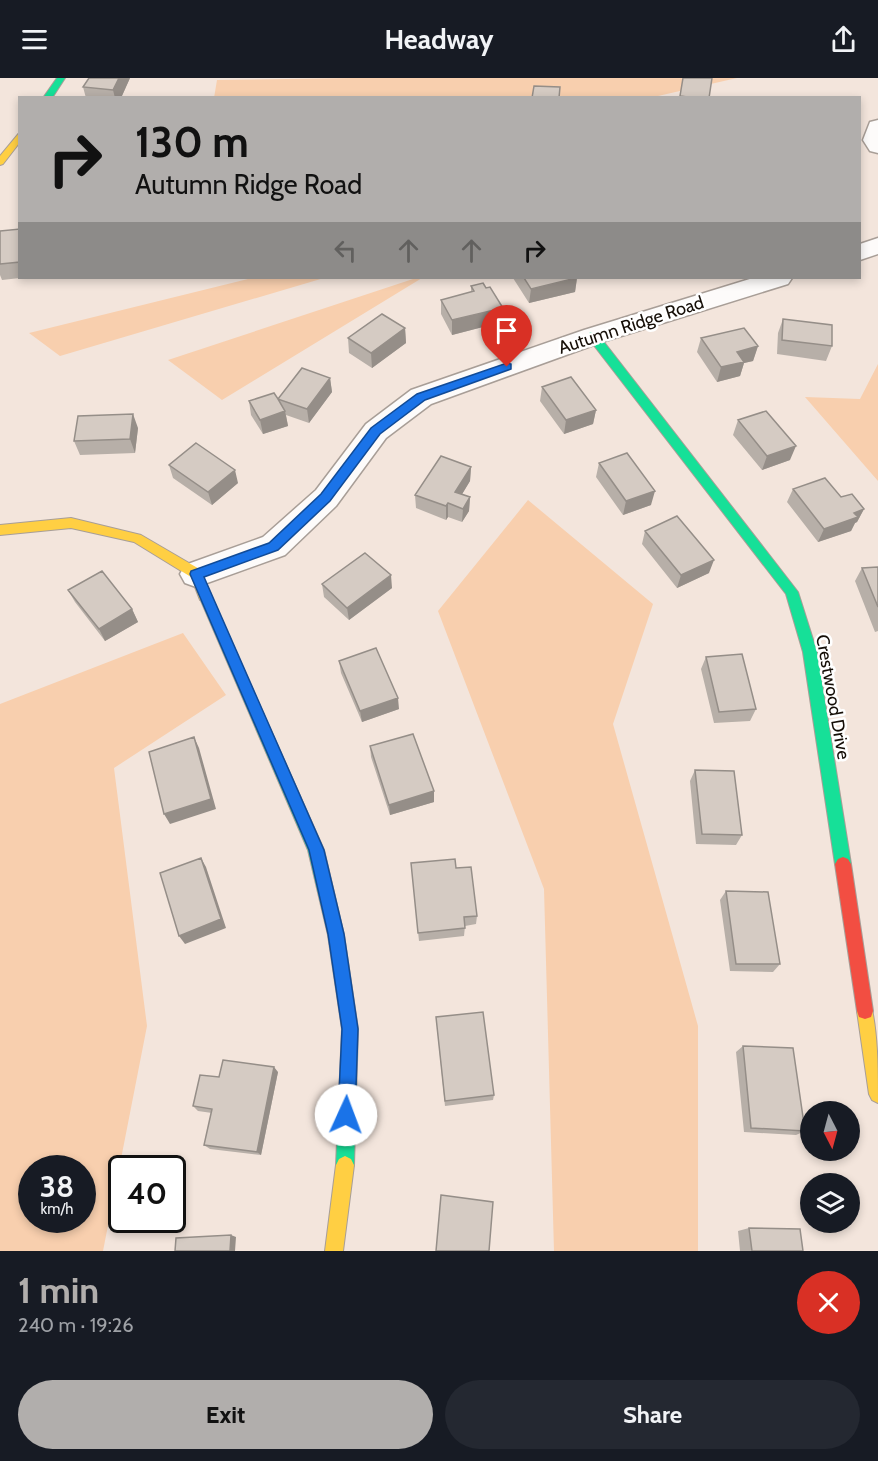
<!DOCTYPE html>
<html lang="en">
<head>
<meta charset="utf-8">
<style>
  :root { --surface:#171b24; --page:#242831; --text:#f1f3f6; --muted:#9ea1a6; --accent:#b1aeac }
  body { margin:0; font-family:Cabin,sans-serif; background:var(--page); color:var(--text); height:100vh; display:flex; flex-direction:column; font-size:22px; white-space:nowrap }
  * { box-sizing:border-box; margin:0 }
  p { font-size:20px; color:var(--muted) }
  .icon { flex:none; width:33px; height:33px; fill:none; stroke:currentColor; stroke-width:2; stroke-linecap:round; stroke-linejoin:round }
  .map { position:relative; height:1173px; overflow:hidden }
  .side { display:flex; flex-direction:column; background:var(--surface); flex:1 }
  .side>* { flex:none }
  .top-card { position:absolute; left:18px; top:18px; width:843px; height:183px; border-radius:0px; box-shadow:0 3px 9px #0003; background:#b1aeac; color:#111; overflow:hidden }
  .needle { width:39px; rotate:174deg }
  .controls { position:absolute; left:800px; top:1023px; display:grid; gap:12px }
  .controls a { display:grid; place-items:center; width:60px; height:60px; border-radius:50%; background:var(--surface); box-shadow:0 3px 9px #0003; font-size:30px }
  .speed { position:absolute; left:18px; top:1077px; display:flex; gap:12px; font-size:30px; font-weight:700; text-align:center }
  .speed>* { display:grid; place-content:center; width:78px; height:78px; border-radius:50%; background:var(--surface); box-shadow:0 3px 9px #0003; line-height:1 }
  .speed small { font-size:15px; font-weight:400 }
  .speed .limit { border:3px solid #111; border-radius:9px; background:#fff; color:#111 }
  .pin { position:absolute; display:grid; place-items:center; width:51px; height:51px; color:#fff; margin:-62px -26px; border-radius:50% 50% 50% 0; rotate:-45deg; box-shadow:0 0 6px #0007 }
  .pin .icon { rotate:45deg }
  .me { position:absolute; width:66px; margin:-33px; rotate:2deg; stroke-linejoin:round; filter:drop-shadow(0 0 4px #0008) }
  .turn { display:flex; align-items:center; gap:21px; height:126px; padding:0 18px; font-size:27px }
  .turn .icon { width:78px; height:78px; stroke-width:2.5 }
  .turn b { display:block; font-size:42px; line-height:51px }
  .lanes { display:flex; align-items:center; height:57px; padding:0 18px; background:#0003; justify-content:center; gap:30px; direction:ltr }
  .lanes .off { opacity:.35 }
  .round { display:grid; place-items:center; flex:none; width:63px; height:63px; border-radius:32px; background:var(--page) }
  .overview { display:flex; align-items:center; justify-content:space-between; height:102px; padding:0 18px }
  h1 { font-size:36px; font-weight:700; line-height:45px; color:var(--accent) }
  .cta { display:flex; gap:12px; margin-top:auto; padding:12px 18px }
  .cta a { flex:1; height:69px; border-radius:36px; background:var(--accent); color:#111; font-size:24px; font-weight:700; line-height:69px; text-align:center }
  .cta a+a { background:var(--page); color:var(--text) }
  header { display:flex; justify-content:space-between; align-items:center; height:78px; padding:0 18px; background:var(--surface); font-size:27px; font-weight:700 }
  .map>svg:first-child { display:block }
</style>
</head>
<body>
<header><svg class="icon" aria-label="menu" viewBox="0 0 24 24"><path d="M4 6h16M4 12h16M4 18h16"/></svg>Headway<svg class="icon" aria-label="share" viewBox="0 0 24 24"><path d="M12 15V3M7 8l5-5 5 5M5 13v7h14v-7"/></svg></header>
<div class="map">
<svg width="878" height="1173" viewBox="0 0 878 1173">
  <rect width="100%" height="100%" fill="#f3e5dc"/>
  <!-- green -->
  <path fill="#f8cfae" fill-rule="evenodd" d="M353,0H737L658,18L634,19L214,20L217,2Z
    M252,200H324L60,278L29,255Z
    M416,200H422L222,322L168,282Z
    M878,286V403L805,319L860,321Z
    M528,422L653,526L613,646L698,948V1173H554L544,811L438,533Z
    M183,555L226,617L114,690L147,948L103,1173H0V626ZM32,1090H82V1142H32Z"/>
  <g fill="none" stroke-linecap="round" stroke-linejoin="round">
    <!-- street casing -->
    <g stroke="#a89e97" stroke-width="3">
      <path id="street" d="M878,42V75L870,73L863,62L870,44Z
        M878,160V176L860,182V166Z
        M753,200H792L788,206L602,264L431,326L386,360L336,428L285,477L196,509L185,505L180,496L185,487L263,459L316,412L366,346L411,312L584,252Z"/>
    </g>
    <!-- fast casing -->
    <g stroke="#a89e97" stroke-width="2">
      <path id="fast" d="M57,0H65L52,20H43Z
        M593,254L597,255L798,514L817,574L851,786L848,791L843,793L838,791L835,786L803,574L786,516L589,261V255Z
        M205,513L210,514L211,518L324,772L344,857L358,951L354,1087L351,1093L345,1096L339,1093L336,1087L342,951L328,857L308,772L199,518L200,514Z"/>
    </g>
    <!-- slow casing -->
    <g stroke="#a89e97" stroke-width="2">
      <path id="slow" d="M20,54V64L3,86L0,87V78Z
        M71,440L141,457L201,492L211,518L210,522H200L191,499L134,464L71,450L0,457V447Z
        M865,925L871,927C878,956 878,994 878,1025L872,1022L869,1016L857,933L859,927Z
        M345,1078L351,1081L354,1087L343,1173H325L336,1087L339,1081Z"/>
    </g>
    <!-- jam casing -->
    <g stroke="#a89e97" stroke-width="2">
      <path id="jam" d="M843,779L848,781L851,786L873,933L871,939L865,941L859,939L857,933L835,786L838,781Z"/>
    </g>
    <!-- street -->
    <use href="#street" fill="#fdfbfa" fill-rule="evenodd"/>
    <!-- fast -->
    <use href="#fast" fill="#16e098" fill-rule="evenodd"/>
    <!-- slow -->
    <use href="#slow" fill="#ffcf43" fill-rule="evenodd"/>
    <!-- jam -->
    <use href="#jam" fill="#f24e42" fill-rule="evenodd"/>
  </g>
  <!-- wall -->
  <path fill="#b7afa8" d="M130,0L121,20H86L83,9Z
    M20,151V200L2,202L0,197V153Z
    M513,200H577L575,214L529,225Z
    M471,208L486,210L503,230L502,244L452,257L441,236V222L471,214Z
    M783,241L832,268L826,283L777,276L778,255Z
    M405,250L406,265L372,290L349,275L348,260Z
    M701,260L758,268L753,283L744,285L740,298L717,304L697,274Z
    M330,300L332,314L309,345L286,337L288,348L263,356L251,337L249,323L278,321Z
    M542,309L596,332L593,346L564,356L540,323Z
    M738,342L790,382L762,392L733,357Z
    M138,350L135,375L80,377L74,363Z
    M599,385L651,427L623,437L596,399Z
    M169,387L238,405L212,427L173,400Z
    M471,389L470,403L462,416L470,419L469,433L462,444L448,439L446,442L416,430L415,417Z
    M793,411L841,419L864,431L857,444L855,445L851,453L818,464L787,424Z
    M645,453L709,495L677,510L642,466Z
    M878,489V553L875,554L855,503L862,490Z
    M322,506L392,510L349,542L324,519Z
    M68,512L132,531L138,544L105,563L75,524Z
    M706,579L756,631L750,643L714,645L701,591Z
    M339,583L399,631L362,644L341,595Z
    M370,668L434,713V724L390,737L371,679Z
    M695,692L742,757L736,767L696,766L690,703Z
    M456,790L477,838L476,846L465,848L464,858L419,863L412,795Z
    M726,813L780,886L773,894L730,893L720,822Z
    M436,939L494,1017L493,1022L445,1028Z
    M743,968L805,1053L796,1057L744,1054L736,974Z
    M278,994L261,1077L210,1071L204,1067L212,1035L198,1033L193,1028L219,999Z
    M749,1150L803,1173H740L738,1153Z"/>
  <!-- shaded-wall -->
  <path fill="#958e88" d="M119,0H130L121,20H115L113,12Z
    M577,200L575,214L529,225L531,211Z
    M503,230L502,244L452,257V242Z
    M405,250L406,265L372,290L371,275Z
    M758,268L753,283L744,285L740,298L717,304L721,289L737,274Z
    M330,300L332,314L309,345L307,331Z
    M596,332L593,346L564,356L566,342Z
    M285,333L288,348L263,356L260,342Z
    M133,336L138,350L135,375L130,361Z
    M796,368L790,382L762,392L767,378Z
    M471,389L470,403L455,428V414Z
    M235,392L238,405L212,427L208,414Z
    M655,413L651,427L623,437L626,423Z
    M470,419L469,433L462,444L463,431Z
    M448,425V439L446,442V428Z
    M864,431L857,444L855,445L851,453L818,464L824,451L854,435Z
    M714,482L709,495L677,510L681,497Z
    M391,497L392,510L349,542L347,530Z
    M132,531L138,544L105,563L99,551Z
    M398,620L399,631L362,644L360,633Z
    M194,659L199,670L216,731L170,746L164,736Z
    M434,713V724L390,737L389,727Z
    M201,780L206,789L226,850L185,866L179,858Z
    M274,989L278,994L261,1077L257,1074Z
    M231,1157L236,1159L235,1173H230Z"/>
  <!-- building -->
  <path fill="#d5cbc3" stroke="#958e88" stroke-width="1.5" d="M89,0H119L113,12L83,9Z
    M683,0H712L709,20H695L680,18Z
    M534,8L560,9L559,20H532Z
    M20,151V184L0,186V153Z
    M524,200H576L531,211Z
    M483,205L486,210L490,209L503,230L452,242L441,222L474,213L471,208Z
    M382,236L405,250L371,275L348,260Z
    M783,241L832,247V268L782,262Z
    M744,250L758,268L737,274L744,284L721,289L701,260Z
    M302,290L330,300L307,331L278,321L285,333L260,342L249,323L274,315L278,321Z
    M571,299L596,332L566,342L542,309Z
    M766,333L796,368L767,378L738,342Z
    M133,336L130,361L74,363L78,338Z
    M196,365L235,392L208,414L169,387Z
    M627,375L655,413L626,423L599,385Z
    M441,378L471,389L455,414L470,419L463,431L448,425L446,428L415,417Z
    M825,400L841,419L852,416L864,431L854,435L858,439L824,451L793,411Z
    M677,438L714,482L681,497L645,453Z
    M365,475L391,497L347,530L322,506Z
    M878,489V529L862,490Z
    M102,493L132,531L99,551L68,512Z
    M376,570L398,620L360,633L339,583Z
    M742,576L756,631L719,634L706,579Z
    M413,656L434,713L389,727L370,668Z
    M194,659L211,721L164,736L149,674Z
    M695,692L734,693L742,757L702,756Z
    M201,780L221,841L179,858L160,795Z
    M455,781L456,790L471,789L477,838L464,839L465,850L418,855L411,785Z
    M726,813L768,814L780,886H736Z
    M483,934L494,1017L445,1023L436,939Z
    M743,968L793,970L805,1053L751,1050Z
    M223,982L274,989L257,1074L204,1067L212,1031L193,1028L200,997L219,999Z
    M441,1117L493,1124L489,1173H436Z
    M749,1150L800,1151L803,1173H752Z
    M231,1157L230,1173H175L176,1160Z"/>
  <!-- route -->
  <path fill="#1a73e8" stroke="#114b97" stroke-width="1.5" d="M507,285L511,286V291L425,322L380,356L330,423L278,472L204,499L324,772L344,856L358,951L355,1037L352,1043L346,1046L340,1043L338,1037L342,951L328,856L309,772L190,496L191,493L269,465L321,416L371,350L417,316Z"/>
  <g text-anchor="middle" stroke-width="5" stroke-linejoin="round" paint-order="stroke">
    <!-- street labels -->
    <g font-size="18" fill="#150e07" stroke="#fff">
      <text transform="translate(631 247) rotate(-18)" y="6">Autumn Ridge Road</text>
      <text transform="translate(833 619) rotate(80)" y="6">Crestwood Drive</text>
    </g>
  </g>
</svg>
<div class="controls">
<a><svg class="needle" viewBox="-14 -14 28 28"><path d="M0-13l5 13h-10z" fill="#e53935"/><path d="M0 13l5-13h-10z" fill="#9ea1a6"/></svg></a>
<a><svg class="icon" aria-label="layers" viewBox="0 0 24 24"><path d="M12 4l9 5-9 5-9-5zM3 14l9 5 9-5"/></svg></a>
</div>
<div class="speed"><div>38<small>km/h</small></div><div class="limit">40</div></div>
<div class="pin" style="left:507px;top:289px;background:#d93025"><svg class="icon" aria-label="arrive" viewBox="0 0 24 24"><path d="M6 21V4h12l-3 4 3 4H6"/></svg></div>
<svg class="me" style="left:346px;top:1037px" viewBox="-20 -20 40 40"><circle r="19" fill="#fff"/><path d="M0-13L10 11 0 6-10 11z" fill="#1a73e8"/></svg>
<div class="top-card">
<div class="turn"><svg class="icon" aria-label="right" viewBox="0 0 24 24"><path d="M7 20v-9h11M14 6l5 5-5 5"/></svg><div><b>130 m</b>Autumn Ridge Road</div></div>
<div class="lanes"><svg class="icon off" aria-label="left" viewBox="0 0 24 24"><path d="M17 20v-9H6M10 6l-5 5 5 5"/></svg><svg class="icon off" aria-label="ahead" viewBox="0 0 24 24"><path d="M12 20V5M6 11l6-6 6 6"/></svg><svg class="icon off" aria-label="ahead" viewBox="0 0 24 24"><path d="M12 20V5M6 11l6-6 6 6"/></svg><svg class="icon" aria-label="right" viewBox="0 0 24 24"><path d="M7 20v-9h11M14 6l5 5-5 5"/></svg></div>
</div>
</div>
<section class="side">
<div class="overview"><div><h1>1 min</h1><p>240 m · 19:26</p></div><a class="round" style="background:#d93025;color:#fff"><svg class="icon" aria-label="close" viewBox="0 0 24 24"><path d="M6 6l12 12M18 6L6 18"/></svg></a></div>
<div class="cta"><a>Exit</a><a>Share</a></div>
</section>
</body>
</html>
